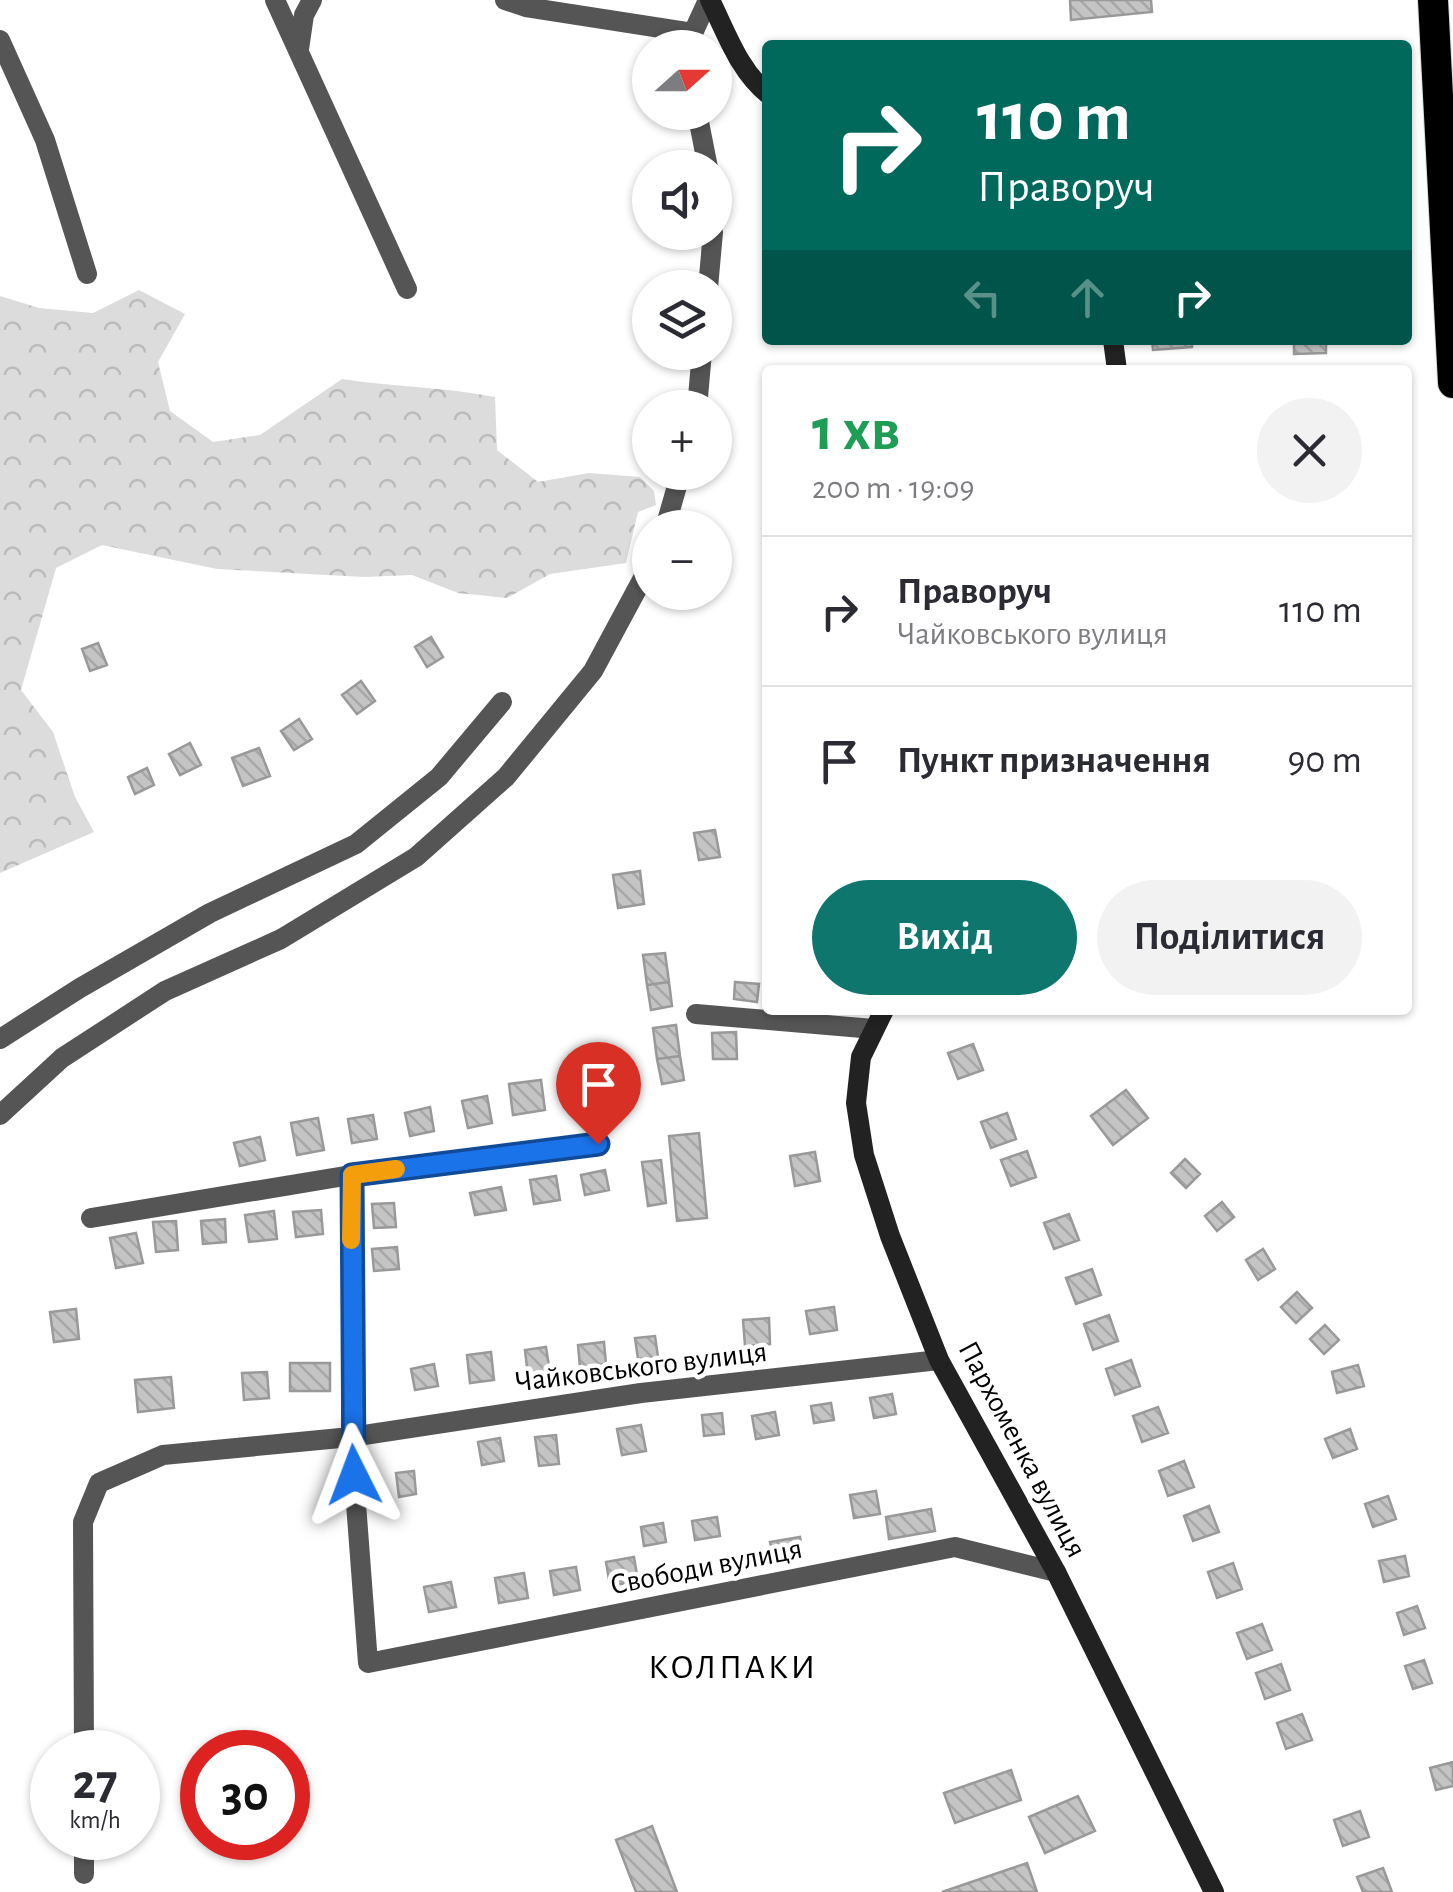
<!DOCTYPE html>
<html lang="uk">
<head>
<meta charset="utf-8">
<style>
  :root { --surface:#fff; --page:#f2f2f3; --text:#2b2b33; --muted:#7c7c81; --line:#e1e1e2; --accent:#0f766e }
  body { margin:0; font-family:"Alegreya Sans",sans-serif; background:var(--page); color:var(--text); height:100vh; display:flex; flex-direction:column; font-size:38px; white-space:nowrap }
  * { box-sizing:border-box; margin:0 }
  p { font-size:32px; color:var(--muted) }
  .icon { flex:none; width:55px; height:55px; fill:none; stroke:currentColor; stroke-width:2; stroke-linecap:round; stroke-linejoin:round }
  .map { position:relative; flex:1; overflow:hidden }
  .drawer { position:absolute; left:762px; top:365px; width:650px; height:650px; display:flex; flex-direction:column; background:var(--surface); border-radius:10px; box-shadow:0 2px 8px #0004 }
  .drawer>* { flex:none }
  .hud { position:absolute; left:762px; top:40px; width:650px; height:305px; border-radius:10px; box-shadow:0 2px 8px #0004; background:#00695c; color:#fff; overflow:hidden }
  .needle { width:65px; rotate:69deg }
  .fabs { position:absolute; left:632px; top:30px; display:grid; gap:20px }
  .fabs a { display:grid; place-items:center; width:100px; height:100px; border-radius:50%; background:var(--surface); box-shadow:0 2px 8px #0004; font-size:50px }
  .speed { position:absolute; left:30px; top:1730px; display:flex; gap:20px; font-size:50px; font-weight:700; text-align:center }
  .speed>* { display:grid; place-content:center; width:130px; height:130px; border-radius:50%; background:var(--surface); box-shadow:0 2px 8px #0004; line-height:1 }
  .speed small { font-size:25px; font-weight:400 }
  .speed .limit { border:15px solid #d22; background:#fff; color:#111 }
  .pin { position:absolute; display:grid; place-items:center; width:85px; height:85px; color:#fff; margin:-102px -42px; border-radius:50% 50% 50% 0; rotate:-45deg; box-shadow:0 0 10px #0007 }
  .pin .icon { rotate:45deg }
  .me { position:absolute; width:110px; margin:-55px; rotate:357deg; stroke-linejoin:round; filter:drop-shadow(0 0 8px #0008) }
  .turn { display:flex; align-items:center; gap:35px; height:210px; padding:0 50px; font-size:45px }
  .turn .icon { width:130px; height:130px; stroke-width:2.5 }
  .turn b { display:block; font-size:70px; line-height:85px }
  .lanes { display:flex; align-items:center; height:95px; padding:0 50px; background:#0003; justify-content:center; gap:50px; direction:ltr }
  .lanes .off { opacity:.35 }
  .round { display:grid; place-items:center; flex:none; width:105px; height:105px; border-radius:52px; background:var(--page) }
  .headline { display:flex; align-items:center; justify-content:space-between; height:170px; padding:0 50px }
  h1 { font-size:60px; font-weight:600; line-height:75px; color:#1e9e55 }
  .action { display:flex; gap:20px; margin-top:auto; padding:20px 50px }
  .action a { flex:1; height:115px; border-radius:60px; background:var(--accent); color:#fff; font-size:40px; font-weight:600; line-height:115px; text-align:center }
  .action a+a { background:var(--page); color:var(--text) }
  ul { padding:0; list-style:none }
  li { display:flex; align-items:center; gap:30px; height:150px; padding:0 50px; border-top:2px solid var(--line) }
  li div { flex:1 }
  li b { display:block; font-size:38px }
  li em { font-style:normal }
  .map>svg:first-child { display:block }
</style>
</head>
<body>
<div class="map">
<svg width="1453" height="1892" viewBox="0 0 1453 1892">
  <defs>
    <pattern id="forest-crowns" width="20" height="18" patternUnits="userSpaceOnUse" patternTransform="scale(2.5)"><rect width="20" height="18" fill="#dcdcdc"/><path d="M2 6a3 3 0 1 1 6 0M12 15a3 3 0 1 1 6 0" fill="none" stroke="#bbb"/></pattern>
    <pattern id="building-back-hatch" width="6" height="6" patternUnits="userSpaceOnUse" patternTransform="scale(2.5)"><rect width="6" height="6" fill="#c4c4c4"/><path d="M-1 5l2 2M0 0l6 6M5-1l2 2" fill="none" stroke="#a7a7a7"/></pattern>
  </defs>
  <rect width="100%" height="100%" fill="#fff"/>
  <!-- forest -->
  <path fill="url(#forest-crowns)" d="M139,290L185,314L158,362L170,411L213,442L260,435L342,379C393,387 444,387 495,397L497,450L538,482L589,473L640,477L654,491L656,505L638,512L626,563L550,574L507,598L458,593L412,575L364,577L217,569L102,545L56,568L21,690L53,732L75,797L94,832L0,873V296L39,308L93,313Z"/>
  <!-- building -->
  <path fill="url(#building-back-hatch)" stroke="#999" stroke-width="2.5" d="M1070,0H1151L1152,12L1071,20Z
    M1152,340H1192V347L1153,350Z
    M1294,340H1326V353L1294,354Z
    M431,637L443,657L427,667L415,647Z
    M98,643L107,665L90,671L82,649Z
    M361,681L375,701L357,714L342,695Z
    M299,719L312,739L294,750L281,731Z
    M190,743L201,765L180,775L169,754Z
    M259,748L270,776L243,786L232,758Z
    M147,768L154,785L135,794L128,777Z
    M715,830L720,857L699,860L694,833Z
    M640,871L644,904L618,908L613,875Z
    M665,953L669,982L647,985L643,955Z
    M669,982L672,1006L651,1010L647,985Z
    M735,982L759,984L757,1002L734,999Z
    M676,1025L680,1056L657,1059L653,1028Z
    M736,1032L737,1059H713L712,1033Z
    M973,1044L983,1070L958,1079L948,1053Z
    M680,1056L684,1080L662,1084L657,1059Z
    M595,1074L601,1104L578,1109L571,1079Z
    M541,1080L545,1110L513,1115L509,1084Z
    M1126,1090L1148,1118L1113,1145L1091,1116Z
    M487,1096L492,1123L468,1128L462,1101Z
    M430,1107L434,1131L410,1136L405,1113Z
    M1007,1113L1016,1139L991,1148L981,1122Z
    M373,1115L377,1139L352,1143L348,1119Z
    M318,1118L324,1150L297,1155L291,1123Z
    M699,1133L707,1218L677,1221L669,1136Z
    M260,1137L265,1160L240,1166L234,1143Z
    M1027,1151L1036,1177L1011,1186L1001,1160Z
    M815,1152L820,1181L795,1186L790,1156Z
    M1185,1159L1200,1174L1186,1188L1171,1173Z
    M661,1160L666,1203L648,1206L642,1162Z
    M605,1170L609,1190L585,1195L581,1175Z
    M556,1176L560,1200L534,1204L530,1180Z
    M501,1187L506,1210L475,1215L470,1193Z
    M1222,1202L1234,1217L1217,1231L1205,1216Z
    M394,1203L396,1227L374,1228L372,1204Z
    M321,1210L323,1234L296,1237L293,1212Z
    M274,1211L277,1239L249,1242L245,1215Z
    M1069,1214L1079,1240L1054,1249L1044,1223Z
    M225,1219L226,1242L203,1244L201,1221Z
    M176,1221L178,1250L156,1252L153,1222Z
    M136,1233L143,1263L116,1268L110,1238Z
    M397,1247L399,1269L374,1271L372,1249Z
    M1263,1249L1275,1269L1258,1280L1246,1260Z
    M1092,1269L1101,1295L1076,1304L1066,1278Z
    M1297,1292L1312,1308L1296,1323L1281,1307Z
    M834,1307L837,1330L810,1334L806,1311Z
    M76,1309L79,1339L54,1342L50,1312Z
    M1109,1315L1118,1341L1093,1350L1084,1324Z
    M769,1318L770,1344L745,1346L743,1320Z
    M1325,1325L1339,1340L1324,1354L1310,1339Z
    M655,1336L658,1357L638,1359L635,1338Z
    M604,1342L606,1364L580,1367L578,1345Z
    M546,1347L550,1373L528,1376L525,1350Z
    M491,1352L494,1380L470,1383L467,1355Z
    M1131,1360L1140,1386L1115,1395L1106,1369Z
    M290,1363H330V1391H290Z
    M434,1364L438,1386L415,1390L411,1369Z
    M1358,1365L1364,1386L1337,1393L1332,1372Z
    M267,1372L269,1398L244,1400L242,1373Z
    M171,1377L174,1408L138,1412L135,1380Z
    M892,1394L896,1414L874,1418L870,1398Z
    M831,1403L834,1420L814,1423L811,1406Z
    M1158,1407L1168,1433L1142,1442L1133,1416Z
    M775,1412L779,1435L756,1439L752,1416Z
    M722,1413L724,1434L704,1436L702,1415Z
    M641,1425L646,1451L622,1455L617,1429Z
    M1350,1429L1357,1449L1333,1458L1325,1439Z
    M556,1435L559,1464L539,1466L535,1437Z
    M500,1438L504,1461L482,1465L478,1442Z
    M1184,1461L1194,1487L1168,1496L1159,1471Z
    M414,1471L416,1494L399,1497L396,1473Z
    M876,1491L880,1514L854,1518L850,1495Z
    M1388,1496L1396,1519L1373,1527L1365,1504Z
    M1209,1506L1219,1532L1193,1541L1184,1516Z
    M931,1509L935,1531L889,1539L886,1517Z
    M717,1517L720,1536L695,1540L692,1521Z
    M663,1523L666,1542L644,1546L641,1527Z
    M800,1537L804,1558L774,1563L770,1542Z
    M1405,1556L1409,1576L1384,1582L1379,1561Z
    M634,1557L638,1581L610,1586L606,1562Z
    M1233,1563L1242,1589L1217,1598L1208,1572Z
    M576,1567L580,1590L554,1595L550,1571Z
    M524,1573L528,1598L499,1603L495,1578Z
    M451,1582L456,1607L429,1612L424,1587Z
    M1417,1606L1425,1628L1404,1635L1397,1613Z
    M1262,1624L1272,1650L1247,1659L1237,1633Z
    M1424,1660L1432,1683L1413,1689L1405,1666Z
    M1281,1664L1290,1690L1265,1699L1256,1673Z
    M1302,1714L1312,1740L1286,1749L1277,1723Z
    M1453,1762V1786L1436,1790L1430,1768Z
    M1011,1770L1021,1800L955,1823L944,1793Z
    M1078,1796L1095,1831L1045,1853L1029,1817Z
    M1360,1811L1369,1837L1343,1846L1334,1820Z
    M652,1826L677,1892H636L616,1840Z
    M1027,1863L1037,1892H942Z
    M1383,1868L1392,1892H1363L1357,1877Z"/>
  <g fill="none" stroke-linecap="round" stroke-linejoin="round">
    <!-- highway casing -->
    <g stroke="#dbdbdb" stroke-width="32">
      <path id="highway" d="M1433,0L1453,383"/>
    </g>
    <!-- street -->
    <path stroke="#555" stroke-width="20" d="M275,0L407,289
      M505,0L526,7L693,33
      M0,40L45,140L87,274
      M690,48L693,33L708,0
      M299,49L304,15L312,0
      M697,112L708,168
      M708,288L713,232
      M697,408L702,352
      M665,528L681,472
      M696,1014L874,1029
      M0,1039L80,988L210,913L356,844L439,777L502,702
      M0,1115L62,1058L165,991L281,939L416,857L506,777L593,671L650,565
      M351,1175V1437L368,1663L955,1547L1056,1572
      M91,1218L351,1175L598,1144
      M84,1752L83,1522L99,1483L163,1455L351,1437L641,1393L939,1360
      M84,1838V1874"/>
    <!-- secondary -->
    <path stroke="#222" stroke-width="20" d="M710,0C726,32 739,71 768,94
      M1113,340L1117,370
      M884,1010L861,1057L856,1103L864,1155L890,1236L939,1360L1056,1572L1214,1892"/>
    <!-- highway -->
    <use href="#highway" stroke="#000" stroke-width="30"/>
  </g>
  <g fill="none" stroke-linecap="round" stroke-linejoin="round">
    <!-- route casing -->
    <g stroke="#114b97" stroke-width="25">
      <path id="route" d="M354,1475L352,1175L598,1144"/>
    </g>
    <!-- route -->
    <use href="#route" stroke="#1a73e8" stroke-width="18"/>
    <!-- slow -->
    <path stroke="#f59e0b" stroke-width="18" d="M351,1240L352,1175L396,1169"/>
  </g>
  <g text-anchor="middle" stroke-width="9" stroke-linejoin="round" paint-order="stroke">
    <!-- street labels -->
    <g font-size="30" fill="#000" stroke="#fff">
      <text transform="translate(641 1366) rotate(-7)" y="10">Чайковського вулиця</text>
      <text transform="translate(1023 1449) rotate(62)" y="10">Пархоменка вулиця</text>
      <text transform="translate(706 1566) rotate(-11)" y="10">Свободи вулиця</text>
    </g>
    <!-- quarter labels -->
    <g font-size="35" letter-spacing="2.5" fill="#000" stroke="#fff">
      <text x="733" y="1678">КОЛПАКИ</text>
    </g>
  </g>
</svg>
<div class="fabs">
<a><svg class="needle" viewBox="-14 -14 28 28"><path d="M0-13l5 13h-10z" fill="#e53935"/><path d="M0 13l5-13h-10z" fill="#7c7c81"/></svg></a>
<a><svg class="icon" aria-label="sound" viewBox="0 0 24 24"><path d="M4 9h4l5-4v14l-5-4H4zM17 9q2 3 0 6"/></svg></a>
<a><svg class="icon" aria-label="layers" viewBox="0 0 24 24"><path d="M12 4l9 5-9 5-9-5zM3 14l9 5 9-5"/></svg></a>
<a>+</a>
<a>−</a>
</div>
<div class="speed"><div>27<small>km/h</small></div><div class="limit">30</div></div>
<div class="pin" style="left:598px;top:1144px;background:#d93025"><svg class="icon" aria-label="arrive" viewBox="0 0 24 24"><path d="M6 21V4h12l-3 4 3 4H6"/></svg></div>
<svg class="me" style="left:354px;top:1475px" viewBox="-20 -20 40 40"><path d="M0-17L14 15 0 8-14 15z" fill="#1a73e8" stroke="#fff" stroke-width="4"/></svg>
<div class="hud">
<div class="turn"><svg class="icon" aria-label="right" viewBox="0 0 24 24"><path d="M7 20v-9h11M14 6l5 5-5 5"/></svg><div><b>110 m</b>Праворуч</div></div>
<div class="lanes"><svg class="icon off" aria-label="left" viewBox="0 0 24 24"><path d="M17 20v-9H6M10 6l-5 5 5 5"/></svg><svg class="icon off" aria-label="ahead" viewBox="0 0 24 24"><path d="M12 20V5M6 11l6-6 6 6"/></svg><svg class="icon" aria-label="right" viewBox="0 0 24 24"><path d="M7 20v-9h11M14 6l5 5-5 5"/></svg></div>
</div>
<section class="drawer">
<div class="headline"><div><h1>1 хв</h1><p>200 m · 19:09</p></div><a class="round"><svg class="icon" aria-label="close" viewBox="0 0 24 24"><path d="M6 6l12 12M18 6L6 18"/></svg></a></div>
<ul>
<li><svg class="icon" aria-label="right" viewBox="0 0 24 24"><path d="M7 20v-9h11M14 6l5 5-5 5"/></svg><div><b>Праворуч</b><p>Чайковського вулиця</p></div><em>110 m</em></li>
<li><svg class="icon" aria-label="arrive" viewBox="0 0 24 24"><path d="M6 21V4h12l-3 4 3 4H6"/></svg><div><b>Пункт призначення</b></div><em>90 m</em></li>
</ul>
<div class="action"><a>Вихід</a><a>Поділитися</a></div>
</section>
</div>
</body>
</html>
